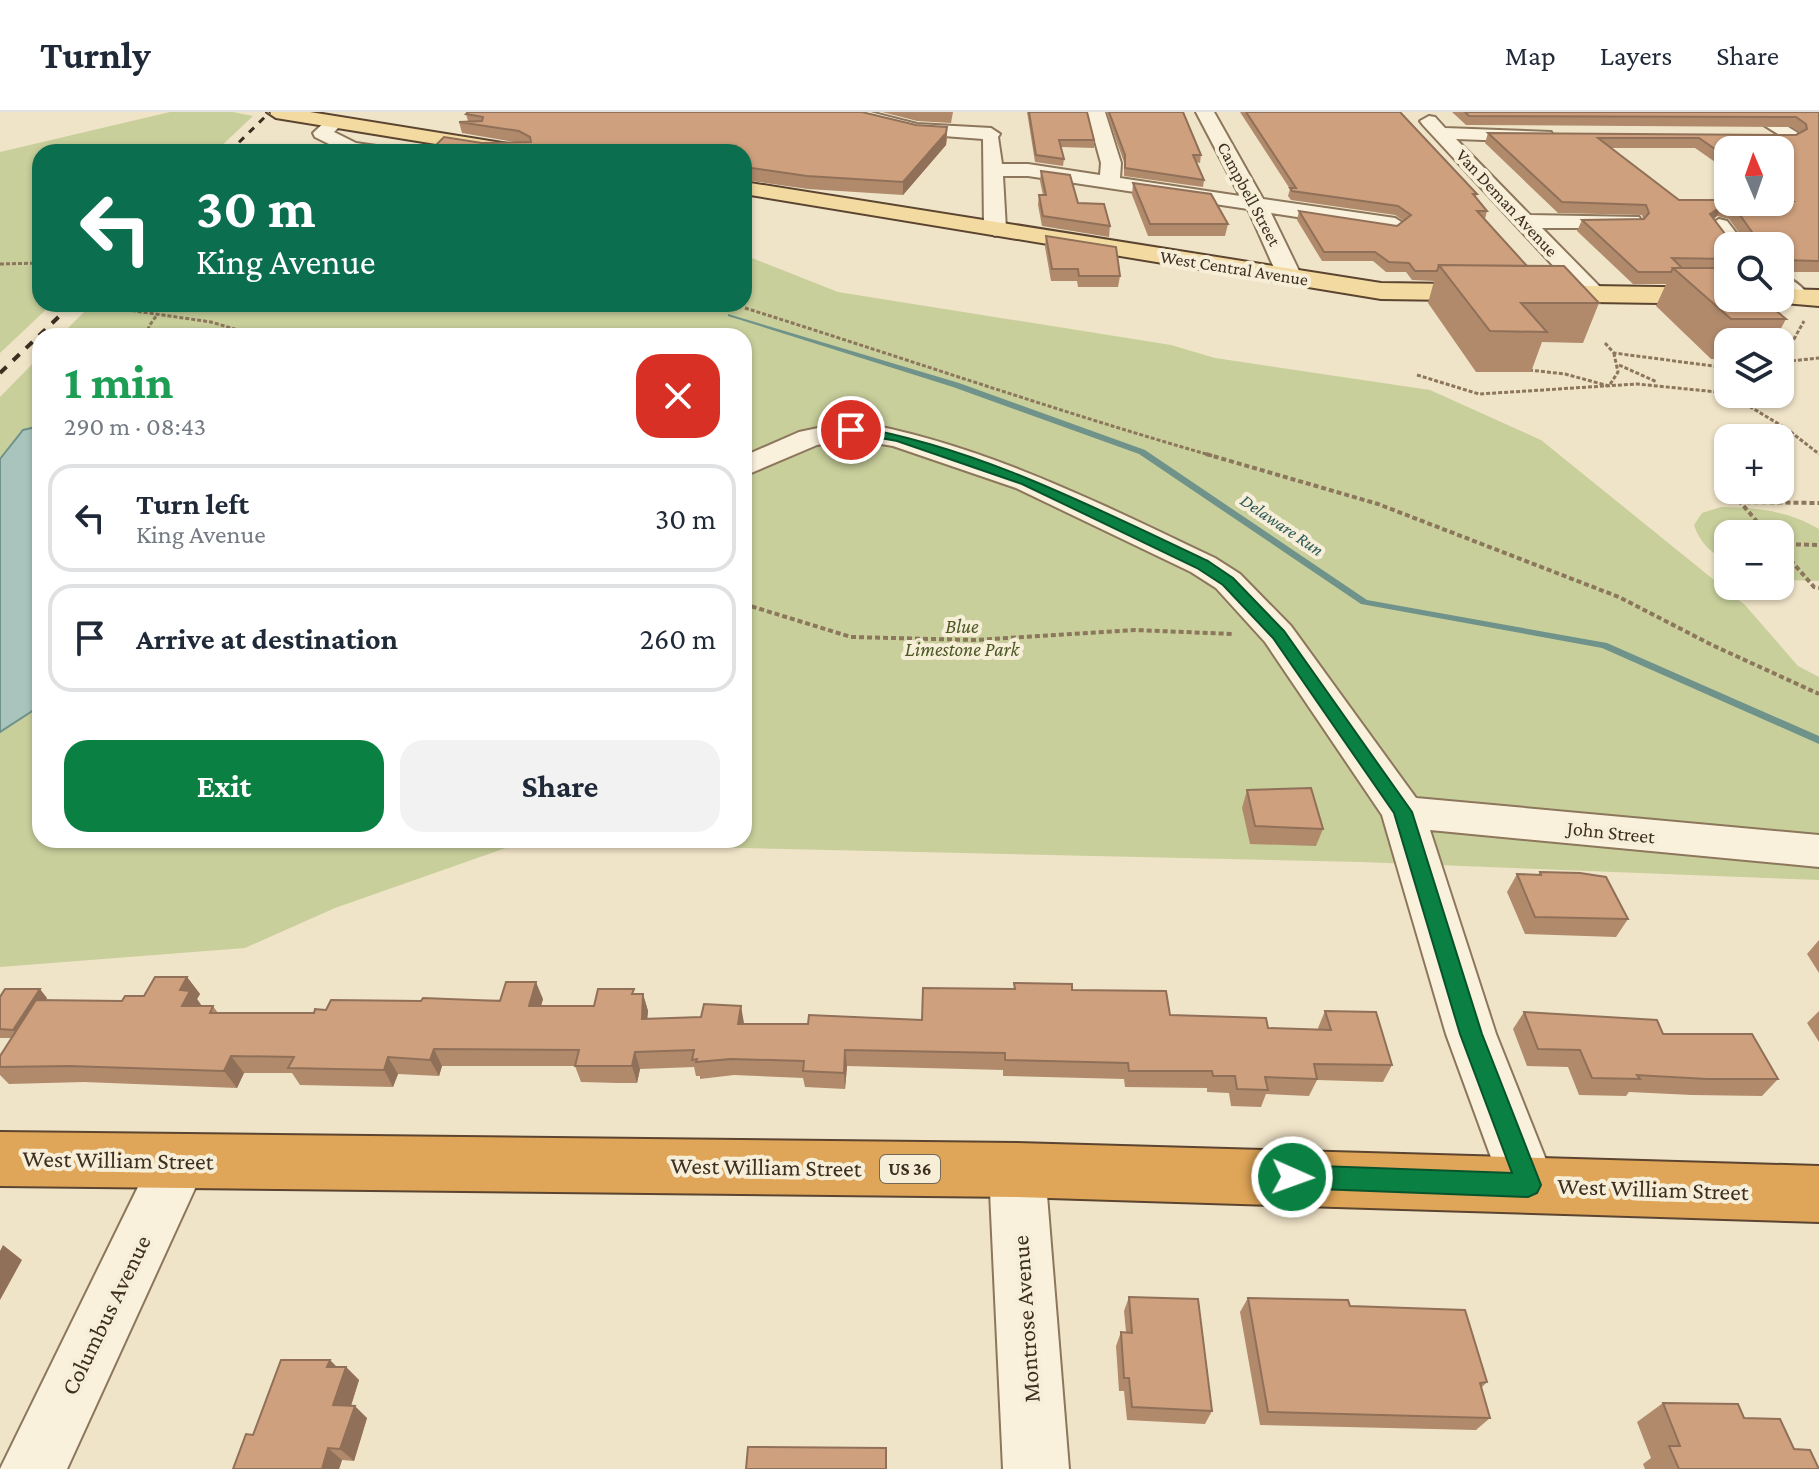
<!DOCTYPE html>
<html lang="en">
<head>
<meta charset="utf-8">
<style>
  :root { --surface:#fff; --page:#f2f2f3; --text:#1f2937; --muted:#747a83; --line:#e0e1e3; --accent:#0b8043 }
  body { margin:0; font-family:"Crimson Pro",serif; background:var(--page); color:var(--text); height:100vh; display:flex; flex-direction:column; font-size:30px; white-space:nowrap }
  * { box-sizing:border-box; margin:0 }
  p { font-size:26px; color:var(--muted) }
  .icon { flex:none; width:44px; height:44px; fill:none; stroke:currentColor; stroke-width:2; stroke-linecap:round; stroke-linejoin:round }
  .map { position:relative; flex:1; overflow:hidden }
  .drawer { position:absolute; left:32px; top:216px; width:720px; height:520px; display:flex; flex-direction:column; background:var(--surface); border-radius:24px; box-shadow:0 2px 6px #0004 }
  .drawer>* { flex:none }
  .top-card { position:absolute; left:32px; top:32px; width:720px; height:168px; border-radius:24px; box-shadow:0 2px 6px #0004; background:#0b6e4f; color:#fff; overflow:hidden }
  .needle { width:52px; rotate:358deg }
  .buttons { position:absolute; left:1714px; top:24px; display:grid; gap:16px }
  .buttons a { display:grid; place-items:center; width:80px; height:80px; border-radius:16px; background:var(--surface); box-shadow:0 2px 6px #0004; font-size:40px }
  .pin { position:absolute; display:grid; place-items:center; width:68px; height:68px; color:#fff; margin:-34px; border:4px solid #fff; border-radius:50%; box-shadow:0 2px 8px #0007 }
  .me { position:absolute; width:88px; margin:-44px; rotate:92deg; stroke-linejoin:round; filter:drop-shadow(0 0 6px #0008) }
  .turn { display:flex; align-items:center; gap:28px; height:168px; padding:0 32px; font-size:36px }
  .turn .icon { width:104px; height:104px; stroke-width:2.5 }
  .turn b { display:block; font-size:56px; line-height:68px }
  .round { display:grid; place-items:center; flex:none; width:84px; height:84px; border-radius:24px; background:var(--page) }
  .headline { display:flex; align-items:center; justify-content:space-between; height:136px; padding:0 32px }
  h1 { font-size:48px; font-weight:700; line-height:60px; color:#1e9e55 }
  .cta { display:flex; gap:16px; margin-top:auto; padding:16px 32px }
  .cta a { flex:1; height:92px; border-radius:24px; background:var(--accent); color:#fff; font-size:32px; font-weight:700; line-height:92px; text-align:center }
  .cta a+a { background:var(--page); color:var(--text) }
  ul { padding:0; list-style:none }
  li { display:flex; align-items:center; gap:24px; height:108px; margin:0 16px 12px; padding:0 16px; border:4px solid var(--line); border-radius:24px }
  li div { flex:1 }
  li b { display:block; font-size:30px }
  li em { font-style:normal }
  header { display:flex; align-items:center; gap:48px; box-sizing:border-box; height:112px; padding:0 40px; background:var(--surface); border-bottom:2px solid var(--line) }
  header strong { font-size:38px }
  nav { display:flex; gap:44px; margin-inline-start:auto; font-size:28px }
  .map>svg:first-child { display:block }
</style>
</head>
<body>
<header>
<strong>Turnly</strong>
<nav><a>Map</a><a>Layers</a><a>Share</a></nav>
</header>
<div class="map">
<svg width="1819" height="1357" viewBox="0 0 1819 1357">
  <rect width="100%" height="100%" fill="#f0e4c8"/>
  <!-- green -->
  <path fill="#c8cf9b" d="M170,0H233L253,4L215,40H40V192H52L0,241V40Z
    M744,143L838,180L1171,233L1215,246L1430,278L1541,328L1745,493L1798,554L1819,565V768L1361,750L520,731L335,796L245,836L0,855V285L40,244V728H744V224H60L92,192H744Z
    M1721,395C1755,395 1789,399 1819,417V469L1780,468V422H1728V450C1711,441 1700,431 1694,413L1702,401Z"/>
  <!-- water -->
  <path fill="#a9c4bc" stroke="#6f938a" stroke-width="2" d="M40,314V594L0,620V347L23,318Z"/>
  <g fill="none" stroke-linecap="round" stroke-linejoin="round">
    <!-- stream -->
    <path fill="#6f938a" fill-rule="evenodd" d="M728,202L959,271L1145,338L1367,488L1607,531L1819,624V632L1602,536L1361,492L1139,342L953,275L728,204Z"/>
    <!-- minor casing -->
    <g stroke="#8c765c" stroke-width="4">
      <path id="minor" d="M840,0H870L917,12L991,16L1000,22L998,25L1002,52H1028L1100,63L1101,51L1087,0H1105L1121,51L1120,66L1240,84L1196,0H1214L1263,87L1395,106L1406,113L1395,120L1271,101L1302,165L1298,170H1282L1278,165L1248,97L1028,64H1003L1006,117L995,124L984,117L983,27L917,22L843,4Z
        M1743,0H1764L1819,34V48Z
        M1429,4L1435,5L1445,16L1551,20L1553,24L1551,28L1544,30L1456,27L1530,103L1639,105L1642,110L1639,115L1631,116H1542L1602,177L1605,182L1602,187H1584L1423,13L1420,9Z
        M335,5L344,10L334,20L356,31L390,36L393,40H345L315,25L313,21L329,6Z
        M1719,107L1727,109L1746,134H1728L1727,139L1708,114Z
        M1780,163C1792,166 1803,175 1810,185L1807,190H1789L1780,182Z
        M851,309C981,331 1097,390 1215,446L1240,462L1291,514L1416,686L1819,723V755L1430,718L1496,922L1556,1073L1548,1092L1528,1100L1508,1092L1446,922L1382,703L1265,530L1216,476L1191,460L1016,376L893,334L851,327L817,333L744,364V344L799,320Z
        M180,1022L200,1030L208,1048L67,1357H0L160,1030Z
        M1017,1032L1037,1040L1045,1058L1069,1357H1003L989,1058L997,1040Z"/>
    </g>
    <!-- major casing -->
    <g stroke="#5b4430" stroke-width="4">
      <path id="major" d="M267,0H310L521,34L531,40H485L276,6Z
        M744,70L1381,171L1728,176V186H1739L1728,192L1381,187L744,82Z
        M1780,177L1819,178V194L1771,190L1768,186H1780Z"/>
    </g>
    <!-- highway casing -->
    <g stroke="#5b4430" stroke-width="4">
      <path id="highway" d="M0,1020L1017,1031L1819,1054V1110L1017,1085L0,1074Z"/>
    </g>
    <!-- path-far1 -->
    <path stroke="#8c765c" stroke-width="3" stroke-dasharray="4 2" stroke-linecap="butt" d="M0,152L40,151
      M116,192L121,197L211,210L258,224
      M745,196C901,245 1056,299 1213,344
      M147,224L149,214L157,203
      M1605,231L1614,241L1728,256
      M1780,239L1794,227L1804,209
      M1780,250L1819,246
      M1619,253L1657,270
      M1529,258L1565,262L1609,274L1618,260L1614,242
      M1417,263L1479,282L1637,272L1727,281
      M1727,281L1721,272L1728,264
      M1729,282L1787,317L1819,342"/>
    <!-- path -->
    <path stroke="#8c765c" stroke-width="4" stroke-dasharray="5 3" stroke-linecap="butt" d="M1206,342L1378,392L1619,485L1712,533L1819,582
      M1768,422L1740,390L1819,391
      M1780,432L1819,433
      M1780,436L1814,475L1819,476
      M744,492L851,525L974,528L1135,518L1233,522"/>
    <!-- minor -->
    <use href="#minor" fill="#faf1dc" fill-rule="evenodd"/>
    <!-- major -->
    <use href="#major" fill="#f3daa0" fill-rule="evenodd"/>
    <!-- highway -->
    <use href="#highway" fill="#dfa558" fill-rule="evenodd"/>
    <!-- rail-far1 -->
    <path stroke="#3d2e20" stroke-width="3" stroke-dasharray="7 7" stroke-linecap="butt" d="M229,40L270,0"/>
    <!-- rail -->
    <path stroke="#3d2e20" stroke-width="4" stroke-dasharray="9 9" stroke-linecap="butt" d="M0,261L72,192"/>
  </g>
  <!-- wall -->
  <path fill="#b18a6c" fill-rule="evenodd" d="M882,0H953L951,11L917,9Z
    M1027,0H1087L1094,28V36L1061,35L1064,47L1063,54L1035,50Z
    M1106,0H1183L1201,43L1200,51L1196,50L1204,68L1203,75L1124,64V50Z
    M1240,0H1400L1477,82L1475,86L1487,99L1485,107L1527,154L1599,191L1583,231L1542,230L1531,260H1476L1428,191L1434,169L1412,168L1406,160H1386L1373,149H1322L1297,108L1299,99L1397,114L1404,109L1395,103L1291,88L1288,84L1290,77Z
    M1452,0H1819V160H1780V134H1728V186L1786,207L1774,230H1728V247H1711L1656,194L1666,172H1633L1577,119L1582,108L1643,107L1642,103L1558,101L1485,31L1488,21L1796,23L1800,20L1791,15L1466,13ZM1611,36H1695L1728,59V38H1780V90L1679,88ZM1717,104L1729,107L1742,125L1732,131L1714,107Z
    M466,2L916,13L947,15V27L946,33L903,83L808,77L744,68V40L482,31L515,30L462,21L459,10L468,9Z
    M1041,59L1078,91L1110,114L1109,125L1042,114L1038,93L1039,83H1043L1040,69Z
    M1133,71L1228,112L1225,124H1148L1132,83Z
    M1046,124L1120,164L1118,175H1078L1077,169H1051L1045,135Z
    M1247,678L1323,717L1316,734L1250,732L1242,696Z
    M1540,760L1628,807L1616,825L1525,822L1507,780L1517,762L1538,763Z
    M1819,828V861L1807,842Z
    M187,865L200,882L197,887L202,894H213L218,901H314L326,898L421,889L543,887L541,894H594L635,882H643L648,899L647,906L744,912H808L922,908L1014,877V871L1072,878L1170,903L1268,916L1319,918L1318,916L1325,899L1392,953L1383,970L1317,968L1309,984L1266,982L1261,995L1231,994L1229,981L1207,980V976L1125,975L1124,967L1003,964V958L847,954L845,977L805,975L803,966L734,963L700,967V964H696L694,955L640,957L637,971H618L581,970L575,954H442L439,964L398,962L393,975L300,973L292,961H244L237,976L84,970L9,972L0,963V944L11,926H0V885L47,886L46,888L122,889L144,884Z
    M1819,899V930L1807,911Z
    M1524,900L1778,967L1762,984L1692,983L1629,980L1626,984L1579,983L1568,955L1527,954L1513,917Z
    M1129,1185L1212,1299L1205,1312L1127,1308L1124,1279H1119L1116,1234L1121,1220H1126L1124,1199Z
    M1248,1186L1350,1194L1487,1270L1481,1276L1490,1306L1476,1318L1260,1313L1240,1200Z
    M330,1248L336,1255H346L359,1268L351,1294L367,1306L354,1349L342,1348L339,1357H233L253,1323Z
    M1663,1291L1744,1306L1794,1337L1819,1357H1645L1643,1352L1651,1346L1637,1310Z"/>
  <!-- shaded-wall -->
  <path fill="#907058" d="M947,15L946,33L903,83V70Z
    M1722,94L1717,104L1705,113L1710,102Z
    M187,865L200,882L197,887L203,896L182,894L180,878Z
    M536,870L543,887L536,911L529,894Z
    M40,877L47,886L21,926L13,918Z
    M643,882L648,899L646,923L642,907Z
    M741,894L744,911L741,928L738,912Z
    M434,937L442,954L439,964L430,948Z
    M845,938L847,954L845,977L844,961Z
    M635,940L640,957L637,971L632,954Z
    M231,944L244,961L237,976L224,959Z
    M388,945L398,962L393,975L384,958Z
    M3,1133L22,1148L0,1188V1139Z
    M330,1248L343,1261L327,1255Z
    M346,1255L359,1268L347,1306L333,1293Z
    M355,1294L367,1306L354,1349L340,1337Z
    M328,1336L342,1348L339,1357H322Z"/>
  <!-- building -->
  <path fill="#cea07d" stroke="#907058" stroke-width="2" fill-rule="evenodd" d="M468,0H862L916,13L947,15L946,21L903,70L807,64L744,55V40H733L735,34L724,40H429L444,25L482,31L531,30L530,25L519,19L459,10L482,9L483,5L466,2Z
    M1029,0H1087L1094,28H1059L1064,47L1036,43Z
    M1109,0H1183L1201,43H1193L1204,68L1125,56V43Z
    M1246,0H1400L1477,82H1473L1487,99H1477L1527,154L1439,153L1437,159H1415L1409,151L1389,150L1375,140H1324L1299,99L1397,114L1411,103L1398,94L1292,79L1290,76H1296Z
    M1465,0H1819V149L1780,148V134H1728V147L1672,146L1682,156H1673L1671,160H1638L1582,108L1644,107L1649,101L1646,93L1562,90L1488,21L1796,23L1807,17L1806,12L1796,5L1469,4ZM1598,26H1699L1728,46V38H1780V80L1793,89L1728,90V88H1679ZM1722,94L1735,96L1754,123L1736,126L1732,131L1710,102Z
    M1041,59L1070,63L1078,91L1104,92L1110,114L1043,104L1039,83H1046Z
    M1133,71L1211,82L1228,112H1150Z
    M1046,124L1116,135L1120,164H1079L1078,157H1052Z
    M1439,153L1564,154L1599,191H1521L1547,220L1490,219Z
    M1673,156H1725L1728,159V186H1761L1786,207H1731Z
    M1311,676L1323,717L1255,714L1247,678Z
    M1540,760L1580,761L1606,765L1628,807L1535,805L1517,762L1541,763Z
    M155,865H187L180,878L190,879L182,894H213L210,901H314L315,897L326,898L331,888L421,889L423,886L500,889L506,870H536L529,894H594L598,877H634L632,882H643L642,907L701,905L704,892L741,894L738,912H808L809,903L922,908L923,876L1015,877L1014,871L1072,872V878L1166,879L1170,903L1266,906L1268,916L1331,918L1325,899L1376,900L1392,953L1314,952L1317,967L1265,965L1268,978L1237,977L1235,964H1213L1212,959H1129L1128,951L1005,948V941L845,938L844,961L803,959L804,949L731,947L696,950L697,947L692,948L694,938L635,940L632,954H575L579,938L434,937L430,948L388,945L384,958L288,956L294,945L231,944L224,959L68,954L0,955V944L36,888L122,889L125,884H144Z
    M5,877H40L13,918L0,917V885Z
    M1524,900L1657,908L1663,922H1752L1778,967H1707L1637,963L1640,967L1592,966L1580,938L1538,937Z
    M1129,1185L1198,1187L1212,1299L1132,1295L1129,1266H1124L1121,1220L1132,1221Z
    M1248,1186L1348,1188L1350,1194L1465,1198L1487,1270L1480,1271L1490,1306L1268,1300Z
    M281,1248H330L327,1255H346L333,1293L355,1294L340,1337L328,1336L322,1357H233L246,1322L253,1323Z
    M1663,1291L1738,1292L1744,1306L1780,1307L1794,1337L1810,1338L1819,1357H1679L1669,1334H1680Z
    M748,1335L886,1336V1357H746Z"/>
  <!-- route -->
  <path fill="#0b8043" stroke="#07532c" stroke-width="2" d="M851,314C978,335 1093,395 1208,449L1233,466L1284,519L1412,700L1482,922L1541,1073L1537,1081L1528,1085L1292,1076L1283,1073L1280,1065L1283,1057L1292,1053L1512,1061L1460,922L1394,701L1273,526L1223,473L1197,456L1022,372L897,329L847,320V315Z"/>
  <g text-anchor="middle" stroke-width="8" stroke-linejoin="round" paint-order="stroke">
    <!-- far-street labels -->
    <g font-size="18" fill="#3d2e20" stroke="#f7eed8">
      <text transform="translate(1249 82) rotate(62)" y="6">Campbell Street</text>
      <text transform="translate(1507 91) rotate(47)" y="6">Van Deman Avenue</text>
      <text transform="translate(1234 156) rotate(9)" y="6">West Central Avenue</text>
    </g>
    <!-- far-water labels -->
    <g font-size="18" font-style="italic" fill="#2f5c5a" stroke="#f7eed8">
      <text transform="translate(1282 413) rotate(34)" y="6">Delaware Run</text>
    </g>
    <!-- shield labels -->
    <rect fill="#f7eed8" stroke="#756857" stroke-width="2" x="880" y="1043" width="60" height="28" rx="6"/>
    <g font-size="18" font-weight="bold" fill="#3d2e20">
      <text x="910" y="1063">US 36</text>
    </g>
    <!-- park labels -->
    <g font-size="20" font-style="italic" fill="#4c5926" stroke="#f7eed8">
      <text x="962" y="521">Blue<tspan x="962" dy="23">Limestone Park</tspan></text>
    </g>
    <!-- street labels -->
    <g font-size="20" fill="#3d2e20" stroke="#f7eed8">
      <text transform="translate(1611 720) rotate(6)" y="7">John Street</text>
    </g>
    <!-- near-street labels -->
    <g font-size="24" fill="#3d2e20" stroke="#f7eed8">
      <text transform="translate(118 1048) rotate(1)" y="8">West William Street</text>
      <text transform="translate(766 1055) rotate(1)" y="8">West William Street</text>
      <text transform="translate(1653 1077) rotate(2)" y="8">West William Street</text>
      <text transform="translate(106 1203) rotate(-64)" y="8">Columbus Avenue</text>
      <text transform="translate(1026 1207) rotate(-94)" y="8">Montrose Avenue</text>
    </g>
  </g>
</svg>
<div class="buttons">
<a><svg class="needle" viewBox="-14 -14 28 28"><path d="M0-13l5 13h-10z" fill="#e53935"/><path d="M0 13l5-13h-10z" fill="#747a83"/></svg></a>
<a><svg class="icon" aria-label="search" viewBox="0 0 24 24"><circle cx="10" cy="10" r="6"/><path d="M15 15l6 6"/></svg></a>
<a><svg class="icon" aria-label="layers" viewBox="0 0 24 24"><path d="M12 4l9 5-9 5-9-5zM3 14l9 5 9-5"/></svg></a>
<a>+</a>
<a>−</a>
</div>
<div class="pin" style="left:851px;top:318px;background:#d93025"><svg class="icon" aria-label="arrive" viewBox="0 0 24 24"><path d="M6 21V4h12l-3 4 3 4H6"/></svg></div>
<svg class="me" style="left:1292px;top:1065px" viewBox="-20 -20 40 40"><circle r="17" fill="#0b8043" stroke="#fff" stroke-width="3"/><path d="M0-11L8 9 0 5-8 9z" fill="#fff"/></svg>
<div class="top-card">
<div class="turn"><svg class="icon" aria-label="left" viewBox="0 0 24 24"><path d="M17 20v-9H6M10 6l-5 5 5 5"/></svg><div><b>30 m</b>King Avenue</div></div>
</div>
<section class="drawer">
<div class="headline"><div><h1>1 min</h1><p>290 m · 08:43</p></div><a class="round" style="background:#d93025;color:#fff"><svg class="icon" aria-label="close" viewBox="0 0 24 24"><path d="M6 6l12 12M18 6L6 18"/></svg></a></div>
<ul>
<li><svg class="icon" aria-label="left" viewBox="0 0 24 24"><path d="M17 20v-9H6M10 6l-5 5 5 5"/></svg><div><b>Turn left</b><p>King Avenue</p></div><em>30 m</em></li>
<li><svg class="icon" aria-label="arrive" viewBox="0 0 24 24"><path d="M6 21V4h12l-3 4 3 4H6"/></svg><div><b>Arrive at destination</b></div><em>260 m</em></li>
</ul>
<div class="cta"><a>Exit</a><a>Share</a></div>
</section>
</div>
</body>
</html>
